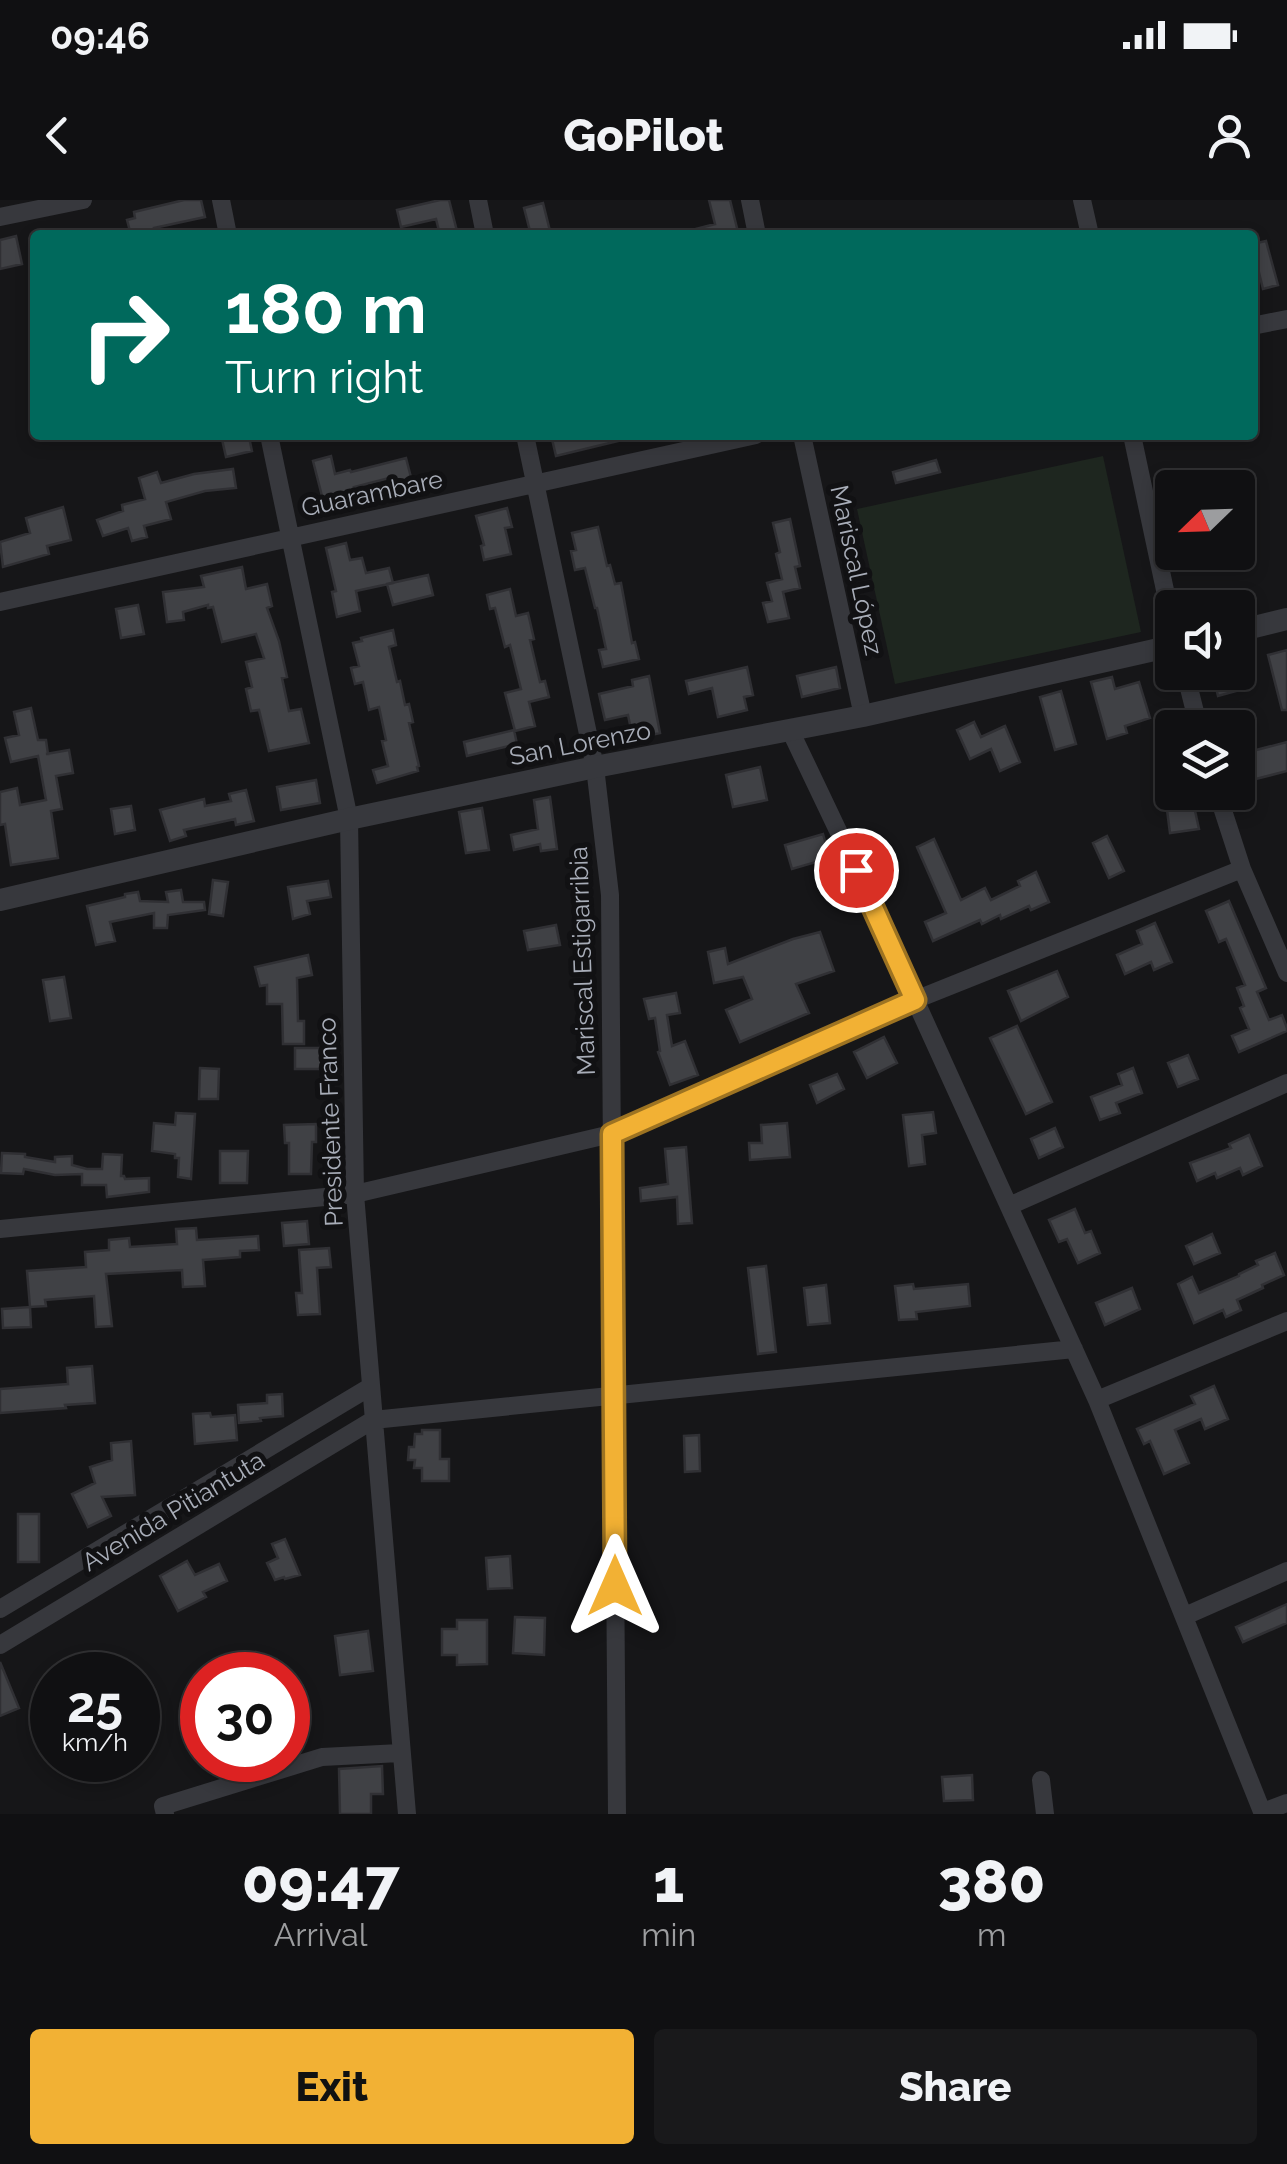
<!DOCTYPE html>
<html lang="en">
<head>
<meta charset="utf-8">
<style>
  :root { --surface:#101012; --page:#19191b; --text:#f1f3f6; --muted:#9c9d9f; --line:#303032; --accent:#f2b134 }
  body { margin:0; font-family:Raleway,sans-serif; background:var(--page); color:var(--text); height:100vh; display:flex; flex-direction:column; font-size:38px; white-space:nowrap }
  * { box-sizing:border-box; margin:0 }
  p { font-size:32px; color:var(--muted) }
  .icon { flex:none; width:55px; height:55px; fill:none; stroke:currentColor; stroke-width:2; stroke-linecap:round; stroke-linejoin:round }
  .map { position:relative; height:1614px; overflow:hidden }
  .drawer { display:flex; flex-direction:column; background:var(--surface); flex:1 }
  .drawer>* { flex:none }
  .banner { position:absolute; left:30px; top:30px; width:1228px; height:210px; border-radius:10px; box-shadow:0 5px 15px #0003,0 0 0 2px var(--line); background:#00695c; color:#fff; overflow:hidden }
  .needle { width:65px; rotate:247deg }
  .buttons { position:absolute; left:1155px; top:270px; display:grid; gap:20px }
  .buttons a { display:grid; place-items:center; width:100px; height:100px; border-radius:10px; background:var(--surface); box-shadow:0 5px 15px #0003,0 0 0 2px var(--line); font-size:50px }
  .speed { position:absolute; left:30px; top:1452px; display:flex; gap:20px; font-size:50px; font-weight:700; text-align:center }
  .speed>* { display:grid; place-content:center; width:130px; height:130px; border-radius:50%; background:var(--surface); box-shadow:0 5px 15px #0003,0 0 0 2px var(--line); line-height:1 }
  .speed small { font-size:25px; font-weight:400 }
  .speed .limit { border:15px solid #d22; background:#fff; color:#111 }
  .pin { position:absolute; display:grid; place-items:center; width:85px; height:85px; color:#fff; margin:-42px; border:5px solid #fff; border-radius:50%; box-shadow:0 2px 10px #0007 }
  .me { position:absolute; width:110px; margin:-55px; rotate:0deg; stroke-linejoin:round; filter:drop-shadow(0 0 8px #0008) }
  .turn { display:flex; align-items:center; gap:35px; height:210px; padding:0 30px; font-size:45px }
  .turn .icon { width:130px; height:130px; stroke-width:2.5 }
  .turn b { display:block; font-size:70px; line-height:85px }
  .eta { display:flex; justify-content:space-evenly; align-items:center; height:170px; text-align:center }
  .eta b { font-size:60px; font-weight:800; line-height:70px }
  .cta { display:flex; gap:20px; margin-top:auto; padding:20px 30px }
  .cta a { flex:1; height:115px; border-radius:10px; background:var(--accent); color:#111; font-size:40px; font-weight:800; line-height:115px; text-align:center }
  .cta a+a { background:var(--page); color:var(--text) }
  .status { display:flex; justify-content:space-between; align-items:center; height:70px; padding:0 50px; background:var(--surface); direction:ltr }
  .status svg { height:28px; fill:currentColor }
  header { display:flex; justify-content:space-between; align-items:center; height:130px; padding:0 30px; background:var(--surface); font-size:45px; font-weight:800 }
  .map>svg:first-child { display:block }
</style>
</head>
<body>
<div class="status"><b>09:46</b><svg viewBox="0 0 49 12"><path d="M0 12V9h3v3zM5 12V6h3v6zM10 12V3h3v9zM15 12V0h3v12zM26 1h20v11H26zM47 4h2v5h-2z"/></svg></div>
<header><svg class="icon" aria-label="back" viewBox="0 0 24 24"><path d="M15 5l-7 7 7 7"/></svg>GoPilot<svg class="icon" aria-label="person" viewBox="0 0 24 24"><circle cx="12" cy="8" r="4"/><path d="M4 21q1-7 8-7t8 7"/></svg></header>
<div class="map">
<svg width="1287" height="1614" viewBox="0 0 1287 1614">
  <rect width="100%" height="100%" fill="#161618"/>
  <!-- green -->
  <path fill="#1e261f" d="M1103,256L1141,432L895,484L857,309Z"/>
  <!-- building -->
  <path fill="#404145" stroke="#303034" stroke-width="2.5" d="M184,0H201L205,17L154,28L155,35H131L127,20L135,18L134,12Z
    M440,0H449L458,35H440L436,19L401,27L397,10Z
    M709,0H730L738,32L724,35H692V30L715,24Z
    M543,3L551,35H531L524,8Z
    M16,36L22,64L0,69V40Z
    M1266,41L1278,85L1263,89L1252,44Z
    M221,235H237L238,239L249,237L252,251L226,257Z
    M551,235H621L622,240L556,256Z
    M331,256L335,274L350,270L351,272L406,258L413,285L396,289L393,277L354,287L356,292L323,300L313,261Z
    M936,260L940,272L896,283L893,272Z
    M233,269L236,288L205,291L166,302L171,319L144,326L147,337L132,341L128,328L103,336L97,320L123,311L122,305L145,299L139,278L157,272L161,283L194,274Z
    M63,307L71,340L47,346L49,354L3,367L0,342L30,333L26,318Z
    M507,308L512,327L505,328L511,354L484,360L481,346L484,345L476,316Z
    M790,319L800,366L795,367L800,388L783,392L789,418L768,422L763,403L772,401L767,383L782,379L776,354L780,352L773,323Z
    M598,327L607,366L610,365L615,384L621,383L632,443L635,442L639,459L603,467L599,450L606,449L597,408H595L585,368L575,370L571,351L576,350L572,333Z
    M346,343L350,360L362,358L366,373L389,368L393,383L356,391L360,411L337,417L332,392L336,391L326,348Z
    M242,367L246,389L267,384L272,406L267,408L279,441L287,477L282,478L289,511L301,509L309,543L269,551L259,510L251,511L246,489L252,487L246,462L264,458L256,434L222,442L213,407L208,408V405L183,412L184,420L167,422L163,392L204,387L201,376Z
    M428,375L433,395L393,405L387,384Z
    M510,389L516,416L528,413L534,439L530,440L540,482L545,481L549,497L529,502L535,526L515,531L505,493L521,489L510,445L505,447L495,408L490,409L487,395Z
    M138,405L144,434L121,438L116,409Z
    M393,430L396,445L389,447L397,482L400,481L405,505L409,504L413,522L409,523L419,566L417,567L418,571L377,583L373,570L388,566L382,541L386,540L379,507L369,510L363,482L355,484L351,468L359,466L353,443L362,441L361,438Z
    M1287,450V510H1282L1268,455Z
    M747,467L753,495L744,497L747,510L718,517L712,488L689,494L686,481Z
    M836,467L840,488L802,497L797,476Z
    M1212,472H1239L1243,489L1218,496Z
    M649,476L660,533L633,539L628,515L605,520L599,494L633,486L632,480Z
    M1112,477L1115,489L1139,482L1150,518L1125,526L1127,533L1107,539L1091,482Z
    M1061,491L1076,544L1055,550L1040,497Z
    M31,508L38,540H46L48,554H46L69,550L73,573L56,576L62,609L51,611L58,658L11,665L5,624L0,625V592L17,588L20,605L46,600L38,556L11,562L5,538L19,535L14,512Z
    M974,522L981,537L1005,526L1020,562L1000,571L991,549L970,559L957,530Z
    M514,530L517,544L467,556L464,542Z
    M1287,542V571L1248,581L1241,554Z
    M760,567L767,600L733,607L726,575Z
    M316,580L320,603L281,610L277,587Z
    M246,590L254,621L236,625L235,619L184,630L186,636L170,641L160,610L204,599L205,606L231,601L229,594Z
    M550,597L557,649L541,651L540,644L514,650L511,635L538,629L534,600Z
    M131,606L135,630L115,634L111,609Z
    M1194,606L1199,629L1170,633L1167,610Z
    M482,608L489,650L466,653L459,612Z
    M823,634L830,658L792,669L785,645Z
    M1107,636L1124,671L1109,678L1093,643Z
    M934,639L961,700L985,688L991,700L1020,686L1018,681L1036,672L1049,702L1031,710L1029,706L1001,719L1000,715L982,724L980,720L933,741L925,722L946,713L917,647Z
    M213,680L228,682L223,716L209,714Z
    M328,681L331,697L307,701L310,714L293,719L288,687Z
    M181,690L183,702H204L205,710L168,715L167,728H154V713L110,722L115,741L96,745L87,706L125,697V694L138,692L140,701L168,702L166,692Z
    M1229,701L1266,788L1257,792L1269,820L1282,815L1287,828V831L1239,852L1232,836L1249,829L1240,808L1244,806L1237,788L1245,785L1226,739L1219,742L1206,711Z
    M1155,723L1172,762L1154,770L1151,762L1125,774L1117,755L1142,744L1137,731Z
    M556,725L560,745L528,750L524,731Z
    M820,732L834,771L796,784L809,813L740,842L726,810L752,799L743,777L714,783L708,752L725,748L728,764L793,739Z
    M308,755L312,775L297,778L298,821H304V844H283L282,804H267V785L260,786L255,767Z
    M1057,771L1068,797L1021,821L1008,791Z
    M64,777L71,818L50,821L43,780Z
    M676,793L680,813L667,815L672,846L685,841L698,875L670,885L658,852L660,851L655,818L649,819L644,799Z
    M1017,826L1052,902L1026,914L990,838Z
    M884,837L897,863L867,878L854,852Z
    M295,848H323V869H295Z
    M1188,855L1198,879L1178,887L1168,863Z
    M200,868L219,869L218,899H199Z
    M1133,868L1142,893L1116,903L1120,913L1100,920L1091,897L1122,885L1118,874Z
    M837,874L844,889L817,903L810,885Z
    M933,912L936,933L922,935L925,964L909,966L903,915Z
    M176,913L195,914L191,979L178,977L179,958H175V954L152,951L154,923L175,925Z
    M787,923L790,957L750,960L749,943H762L761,925Z
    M316,924V942H312L311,974H289V943H285L284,925Z
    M1055,928L1063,947L1039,958L1031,939Z
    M1249,935L1262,966L1243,975L1240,968L1217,978L1215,973L1197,981L1190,963L1231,948L1229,944Z
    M686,947L692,1023L678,1024L677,997L641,1001L640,988L668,984L665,949Z
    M220,951H248L247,983H220Z
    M2,953L25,954V957L55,962V957L72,956V965L87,969H102L103,954L122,955L121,976H124L125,979L149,978V992L107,997L106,985H82V974L55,975L24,969L23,974L1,973Z
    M1075,1009L1085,1033L1091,1031L1100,1053L1078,1063L1067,1039L1059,1042L1049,1020Z
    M307,1021L309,1044L284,1046L282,1023Z
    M196,1028L197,1040L258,1036L259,1050L240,1051V1057L203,1060L205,1086L183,1087L182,1070L106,1074L112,1126L96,1127L94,1096L45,1100L46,1106L30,1107L27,1071L86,1067L85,1052L109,1050V1040L129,1038L130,1047L177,1044L176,1029Z
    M1212,1034L1220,1053L1194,1064L1186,1046Z
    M329,1048L331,1067L317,1068L320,1114L298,1115L296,1093H302L299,1050Z
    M1275,1053L1284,1075L1262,1085L1263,1088L1237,1100L1241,1110L1226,1117L1223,1110L1194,1123L1178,1084L1192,1077L1199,1093L1239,1076V1074L1258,1065L1256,1061Z
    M766,1066L776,1152L758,1154L748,1068Z
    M913,1084L914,1089L968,1084L970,1106L916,1112L917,1119L899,1120L895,1086Z
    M826,1085L830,1123L808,1125L804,1088Z
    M1132,1088L1140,1109L1105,1125L1096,1103Z
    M30,1107L31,1127L3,1128L2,1109Z
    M92,1166L95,1203L65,1205L66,1208L0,1213V1189L68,1184L67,1168Z
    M1214,1186L1228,1219L1205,1229L1201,1219L1175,1230L1189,1263L1164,1274L1150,1241L1144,1244L1137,1229L1195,1204L1191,1196Z
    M282,1194L283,1216L260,1218L261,1221L239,1223L238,1205L267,1203V1195Z
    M210,1213L211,1217L235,1215L237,1240L195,1244L193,1214Z
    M422,1230H440V1259H449V1281H422V1268H414L415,1260H408L409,1247H414L415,1234H422Z
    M699,1235L700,1271L685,1272L684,1236Z
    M131,1241L135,1295L102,1297L111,1316L88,1327L72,1294L95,1283L90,1267L112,1260L111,1243Z
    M18,1314H39V1362H18Z
    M285,1339L300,1375L285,1379L284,1377L275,1380L267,1363L278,1358L272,1344Z
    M510,1356L512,1388L488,1389L486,1358Z
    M187,1361L195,1375L219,1364L227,1381L203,1392L206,1397L178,1411L160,1376Z
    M1287,1404V1423L1243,1442L1236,1427Z
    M515,1417L545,1418L544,1455L513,1453Z
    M457,1420H487V1464L457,1465V1455H442V1429H457Z
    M368,1431L373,1471L340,1475L335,1436Z
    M0,1462L19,1508L0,1516Z
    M382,1566L383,1594H371V1614H340L339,1569Z
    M972,1575L973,1600L944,1601L942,1577Z"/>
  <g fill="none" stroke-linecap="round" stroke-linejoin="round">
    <!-- minor -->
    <path stroke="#37383d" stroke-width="18" d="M221,0L228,35
      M478,0L485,35
      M750,0L757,35
      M1082,0L1090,35
      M0,17L83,0
      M1252,126L1287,119
      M269,235L349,619L355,994L407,1614
      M525,235L595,567L610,695L617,1614
      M802,235L863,516
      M1132,235L1172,423
      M0,402L756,235
      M1185,472L1199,528
      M790,530L841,637L1097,1200L1263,1614
      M1217,592L1242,669L1287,773
      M1009,1006L1287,883
      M0,1029L355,994L611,934L915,800L1242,669
      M1097,1200L1287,1121
      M0,1409L370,1187
      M1185,1416L1287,1371
      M0,1445L373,1220L1074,1149
      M1041,1580L1045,1614
      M1263,1612L1287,1603
      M165,1614L163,1606L322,1557L400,1553"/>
    <!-- tertiary -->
    <path stroke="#37383d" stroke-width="22" d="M1238,431L1287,419
      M0,700L349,619L595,567L863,516L1172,446"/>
  </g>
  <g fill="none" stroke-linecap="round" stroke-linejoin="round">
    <!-- route casing -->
    <g stroke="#9d7322" stroke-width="25">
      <path id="route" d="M615,1386L612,934L915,800L856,670"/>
    </g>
    <!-- route -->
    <use href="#route" stroke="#f2b134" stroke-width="18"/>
  </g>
  <g text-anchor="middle" stroke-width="10" stroke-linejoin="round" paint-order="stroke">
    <!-- street labels -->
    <g font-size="25" fill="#a8adb8" stroke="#111113">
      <text transform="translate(372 293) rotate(-12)" y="9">Guarambare</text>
      <text transform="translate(857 370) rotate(78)" y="9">Mariscal López</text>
      <text transform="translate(580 543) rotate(-11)" y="9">San Lorenzo</text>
      <text transform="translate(582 761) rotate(-92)" y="9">Mariscal Estigarribia</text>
      <text transform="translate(330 922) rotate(-92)" y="9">Presidente Franco</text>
      <text transform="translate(173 1311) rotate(-31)" y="9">Avenida Pitiantuta</text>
    </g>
  </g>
</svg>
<div class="buttons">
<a><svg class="needle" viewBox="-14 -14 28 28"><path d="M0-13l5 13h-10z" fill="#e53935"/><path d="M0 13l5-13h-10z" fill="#9c9d9f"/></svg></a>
<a><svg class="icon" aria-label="sound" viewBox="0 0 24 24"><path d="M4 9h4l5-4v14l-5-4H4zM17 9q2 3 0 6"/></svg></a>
<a><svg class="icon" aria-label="layers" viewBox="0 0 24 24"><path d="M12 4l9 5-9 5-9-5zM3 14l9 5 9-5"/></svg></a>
</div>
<div class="speed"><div>25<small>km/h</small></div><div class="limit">30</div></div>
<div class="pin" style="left:856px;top:670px;background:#d93025"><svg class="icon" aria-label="arrive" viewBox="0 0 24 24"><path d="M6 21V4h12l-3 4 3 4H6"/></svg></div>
<svg class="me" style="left:615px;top:1386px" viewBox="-20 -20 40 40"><path d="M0-17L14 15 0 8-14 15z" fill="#f2b134" stroke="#fff" stroke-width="4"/></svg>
<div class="banner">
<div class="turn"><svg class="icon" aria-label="right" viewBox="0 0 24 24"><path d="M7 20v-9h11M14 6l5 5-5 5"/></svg><div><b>180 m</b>Turn right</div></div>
</div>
</div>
<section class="drawer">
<div class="eta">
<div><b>09:47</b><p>Arrival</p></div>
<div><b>1</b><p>min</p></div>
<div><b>380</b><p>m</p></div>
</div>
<div class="cta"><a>Exit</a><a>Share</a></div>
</section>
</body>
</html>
